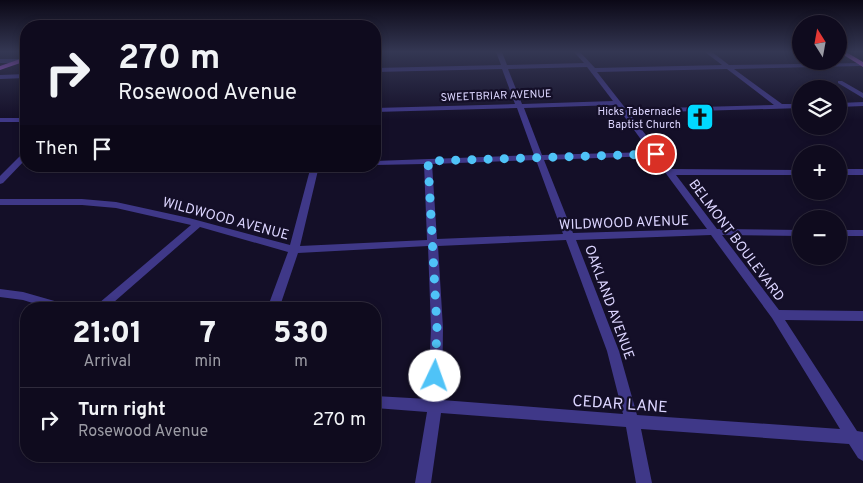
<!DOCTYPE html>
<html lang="en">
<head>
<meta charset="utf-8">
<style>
  :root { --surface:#0f0b1e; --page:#1d192b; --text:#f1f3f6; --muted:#9b9ba4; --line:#2f2b3c }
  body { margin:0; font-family:Overpass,sans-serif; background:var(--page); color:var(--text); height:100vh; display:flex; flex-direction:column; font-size:19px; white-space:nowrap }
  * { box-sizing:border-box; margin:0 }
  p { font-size:16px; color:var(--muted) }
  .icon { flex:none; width:28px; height:28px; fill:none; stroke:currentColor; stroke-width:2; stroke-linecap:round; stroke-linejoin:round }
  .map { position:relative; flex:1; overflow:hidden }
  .sheet { position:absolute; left:20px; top:302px; width:361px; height:160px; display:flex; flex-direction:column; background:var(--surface); border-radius:20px; box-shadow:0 2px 8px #0003,0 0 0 1px var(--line) }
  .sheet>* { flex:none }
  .hud { position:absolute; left:20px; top:20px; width:361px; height:152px; border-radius:20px; box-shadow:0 2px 8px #0003,0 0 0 1px var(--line); background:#0f0b1e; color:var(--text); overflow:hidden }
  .needle { width:32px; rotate:349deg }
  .tools { position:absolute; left:792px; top:15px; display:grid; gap:10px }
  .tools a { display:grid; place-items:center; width:55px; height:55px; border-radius:50%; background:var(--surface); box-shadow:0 2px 8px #0003,0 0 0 1px var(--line); font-size:25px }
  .pin { position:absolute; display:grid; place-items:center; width:42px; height:42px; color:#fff; margin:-21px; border:2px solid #fff; border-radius:50%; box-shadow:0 1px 5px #0007 }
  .me { position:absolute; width:55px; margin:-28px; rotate:3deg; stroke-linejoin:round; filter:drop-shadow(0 0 4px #0008) }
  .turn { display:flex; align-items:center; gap:18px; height:105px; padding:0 15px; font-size:22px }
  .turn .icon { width:65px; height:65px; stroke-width:2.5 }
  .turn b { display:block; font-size:35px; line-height:42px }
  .then { display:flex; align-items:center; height:48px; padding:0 15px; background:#0003; gap:10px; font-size:19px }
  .eta { display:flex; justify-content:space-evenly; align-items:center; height:85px; text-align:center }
  .eta b { font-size:30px; font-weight:800; line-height:35px }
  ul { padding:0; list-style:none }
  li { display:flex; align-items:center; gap:15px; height:65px; padding:0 15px; border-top:1px solid var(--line) }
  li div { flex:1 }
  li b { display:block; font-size:19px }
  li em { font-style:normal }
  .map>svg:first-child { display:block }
</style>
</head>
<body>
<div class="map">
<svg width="863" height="483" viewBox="0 0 863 483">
  <rect width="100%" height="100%" fill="#140f28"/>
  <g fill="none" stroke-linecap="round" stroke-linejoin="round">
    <!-- minor -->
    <path fill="#3f3888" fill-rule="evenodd" d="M496,52H502L507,65L584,63L574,52H580L595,68L722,65L705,52H712L729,65L862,63L863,64L860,66L734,69L782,104H801V108L629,113L672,169L801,170V175H676L717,229L801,230V236L722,235L779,310L863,311V321L785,320L857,431L863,432V461L858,458L849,444L641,429L652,483H636L626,427L441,413L431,483H415L427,412L375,408V396L428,399L431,328L428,246L298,253L279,309H267L288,252L200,227L106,309H92L191,225L116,208L82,205H0V199H82L116,202L189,218L290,245L311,166H319L300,246L427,240L424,164L375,165V161L534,155L517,108L375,112V108L515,104L502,69L375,72V68L501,65ZM587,67L613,101L522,104L508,69ZM727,69L774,105L626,109L597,72ZM616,105L650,152L542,155L524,108ZM653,156L707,229L573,233L544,160ZM536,160L563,234L437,239L432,164ZM711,235L772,318L840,429L637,415L619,351L576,240ZM566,240L607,351L623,414L442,400L443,328L438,246Z
      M0,59H21L24,61L21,63H0Z
      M26,74V78L0,79V75Z
      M838,81H842L863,93V98L838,83Z
      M863,102V106L839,107V103Z
      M0,118H26V122H0Z
      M23,153H26V159L3,183L0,184V176Z
      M181,166H269L265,168L173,171L169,169L173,167Z
      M839,169H863V175H839Z
      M839,230H863V236H839Z
      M0,289L23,292L72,306L74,309H52L23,300L0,297Z"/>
    <!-- major -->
    <path fill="#ca5cff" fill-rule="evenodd" d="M839,52H846L863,62V67Z
      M26,57V61L0,70V66Z"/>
  </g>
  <!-- sky -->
  <linearGradient id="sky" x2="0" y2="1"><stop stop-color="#0b0816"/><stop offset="0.43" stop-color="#343753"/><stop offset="1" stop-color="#343753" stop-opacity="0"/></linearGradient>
  <rect width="863" height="120" fill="url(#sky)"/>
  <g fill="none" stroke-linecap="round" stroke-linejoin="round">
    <!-- route -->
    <path stroke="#4fc3f7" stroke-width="9" stroke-dasharray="0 16.2" d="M435,376L437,328L428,161L656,154"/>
  </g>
  <!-- icons -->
  <defs>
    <g id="church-square" transform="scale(1.4375)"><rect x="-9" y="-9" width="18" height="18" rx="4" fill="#01d9ff" stroke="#140f28"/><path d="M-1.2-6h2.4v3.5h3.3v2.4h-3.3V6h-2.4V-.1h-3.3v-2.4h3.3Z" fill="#111"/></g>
  </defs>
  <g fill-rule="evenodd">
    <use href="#church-square" x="700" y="117"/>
  </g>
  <g text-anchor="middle" stroke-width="4.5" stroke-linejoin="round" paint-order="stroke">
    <!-- far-street labels -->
    <g font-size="11" fill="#dcd5ff" stroke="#140f28">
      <text transform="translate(496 95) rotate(-2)" y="4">SWEETBRIAR AVENUE</text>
    </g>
    <!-- far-poi labels -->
    <g font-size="11" fill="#dcd5ff" stroke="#140f28" text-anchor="end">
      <text x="681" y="115">Hicks Tabernacle<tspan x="681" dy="13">Baptist Church</tspan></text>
    </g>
    <!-- street labels -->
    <g font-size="14" fill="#dcd5ff" stroke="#140f28">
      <text transform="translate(226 218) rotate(15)" y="5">WILDWOOD AVENUE</text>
      <text transform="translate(624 222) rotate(-2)" y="5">WILDWOOD AVENUE</text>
      <text transform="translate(737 240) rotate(53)" y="5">BELMONT BOULEVARD</text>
      <text transform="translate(610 302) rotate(70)" y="5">OAKLAND AVENUE</text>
    </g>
    <!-- near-street labels -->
    <g font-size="16" fill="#dcd5ff" stroke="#140f28">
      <text transform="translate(620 403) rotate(4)" y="6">CEDAR LANE</text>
    </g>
  </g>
</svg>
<div class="tools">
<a><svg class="needle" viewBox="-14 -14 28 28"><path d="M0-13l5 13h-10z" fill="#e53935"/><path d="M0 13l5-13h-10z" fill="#9b9ba4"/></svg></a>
<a><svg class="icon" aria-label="layers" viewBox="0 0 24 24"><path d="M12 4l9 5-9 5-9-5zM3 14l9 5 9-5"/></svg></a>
<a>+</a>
<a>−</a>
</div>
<div class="pin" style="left:656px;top:154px;background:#d93025"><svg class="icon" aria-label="arrive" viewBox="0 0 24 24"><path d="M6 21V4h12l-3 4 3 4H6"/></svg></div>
<svg class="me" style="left:435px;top:376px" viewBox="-20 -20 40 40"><circle r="19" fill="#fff"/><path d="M0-13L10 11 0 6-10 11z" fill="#4fc3f7"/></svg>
<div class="hud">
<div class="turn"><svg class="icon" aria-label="right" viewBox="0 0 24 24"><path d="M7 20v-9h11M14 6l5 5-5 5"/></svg><div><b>270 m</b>Rosewood Avenue</div></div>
<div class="then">Then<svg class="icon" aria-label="arrive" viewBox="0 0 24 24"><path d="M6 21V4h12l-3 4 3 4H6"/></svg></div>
</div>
<section class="sheet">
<div class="eta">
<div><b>21:01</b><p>Arrival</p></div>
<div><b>7</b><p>min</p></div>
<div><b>530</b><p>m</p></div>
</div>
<ul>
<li><svg class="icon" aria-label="right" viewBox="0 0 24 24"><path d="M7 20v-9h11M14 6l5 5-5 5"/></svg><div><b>Turn right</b><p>Rosewood Avenue</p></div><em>270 m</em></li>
</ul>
</section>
</div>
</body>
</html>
